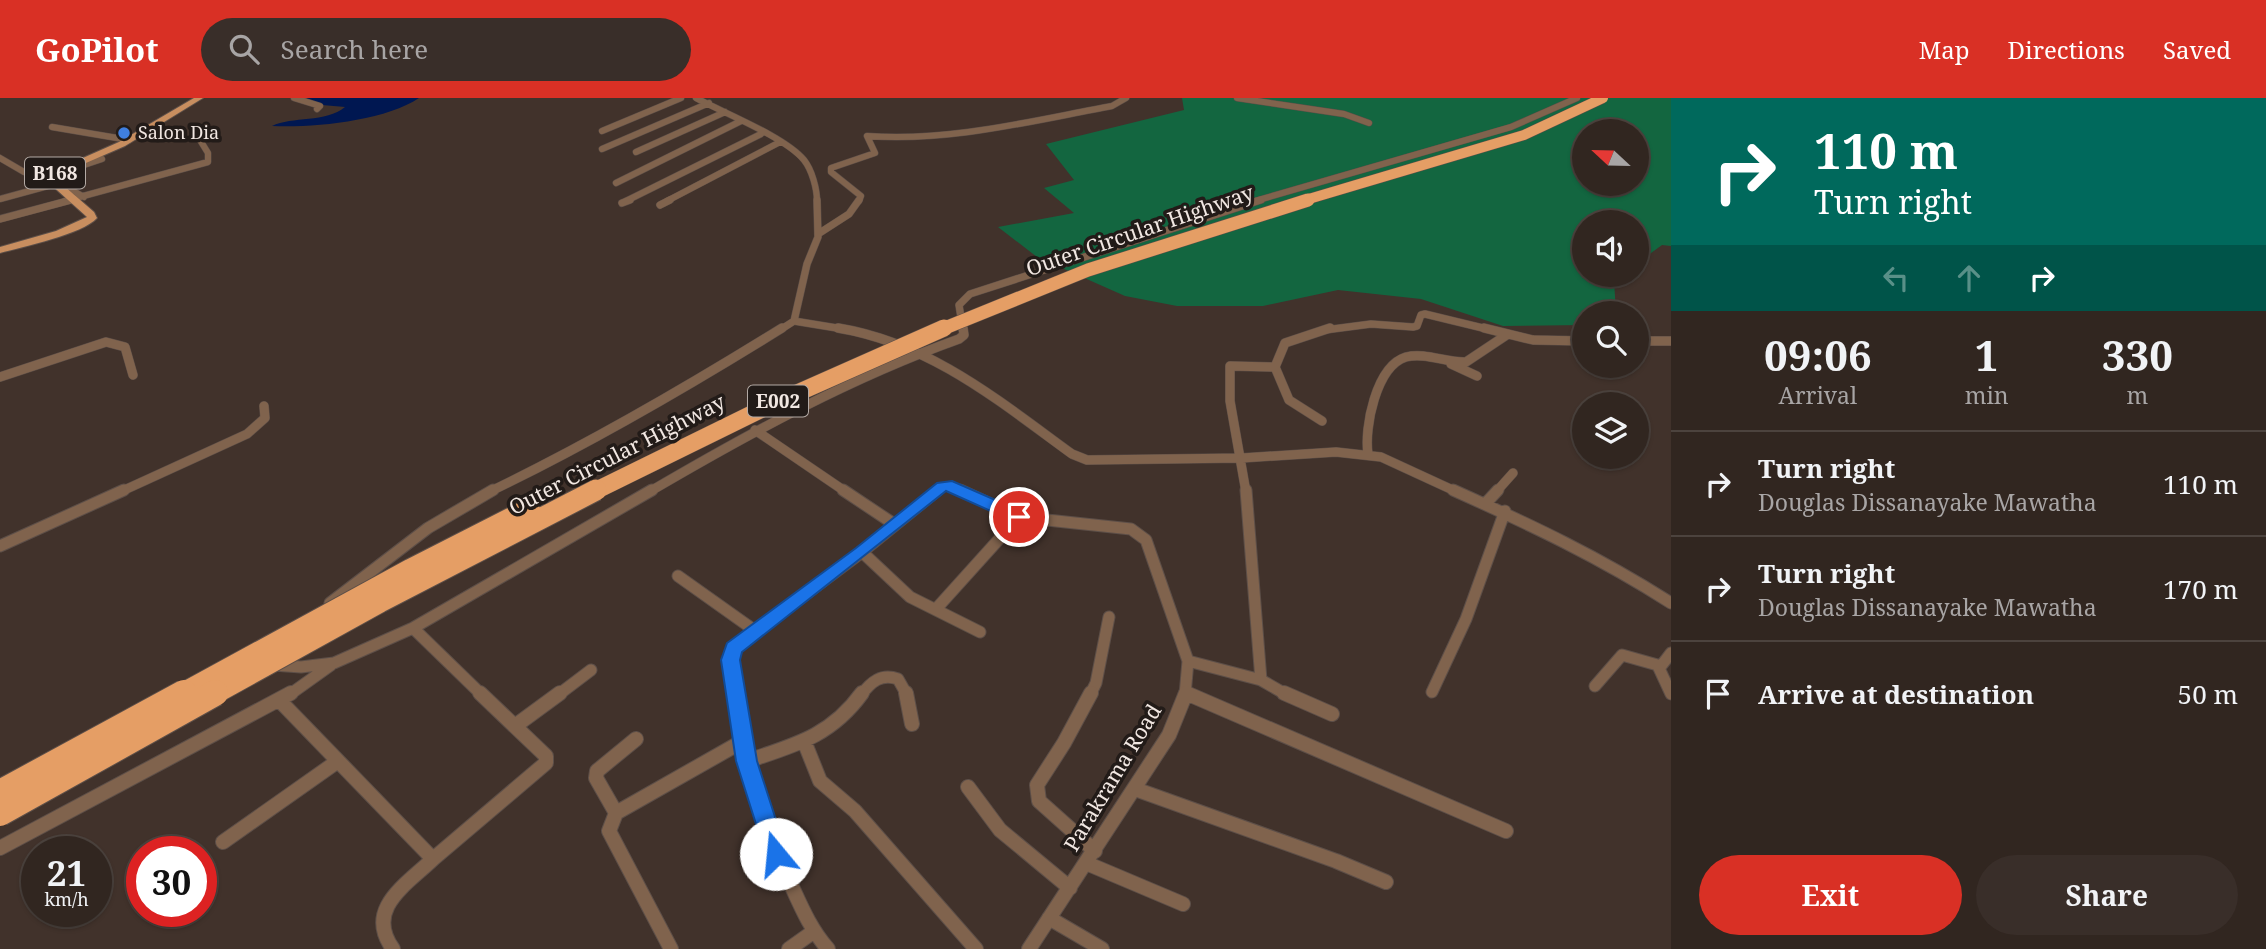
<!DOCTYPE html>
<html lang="en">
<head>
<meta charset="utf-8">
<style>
  :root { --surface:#312620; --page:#392e29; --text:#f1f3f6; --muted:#a8a5a5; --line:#4c433e; --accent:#d93025 }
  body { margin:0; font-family:"Noto Serif",serif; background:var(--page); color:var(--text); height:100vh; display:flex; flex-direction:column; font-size:26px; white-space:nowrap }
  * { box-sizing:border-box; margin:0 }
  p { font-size:23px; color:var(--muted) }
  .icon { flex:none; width:38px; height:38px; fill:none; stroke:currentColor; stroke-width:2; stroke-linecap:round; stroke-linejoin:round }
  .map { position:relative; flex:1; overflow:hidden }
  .drawer { display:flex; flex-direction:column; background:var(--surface); width:595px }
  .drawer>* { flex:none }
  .top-card { background:#00695c; color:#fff; overflow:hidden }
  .needle { width:46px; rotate:292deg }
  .controls { position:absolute; left:1572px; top:21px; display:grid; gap:14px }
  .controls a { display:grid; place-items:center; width:77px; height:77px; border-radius:50%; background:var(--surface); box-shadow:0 2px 5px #0004,0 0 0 2px var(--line); font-size:35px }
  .speed { position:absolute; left:21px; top:738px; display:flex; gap:14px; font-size:35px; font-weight:700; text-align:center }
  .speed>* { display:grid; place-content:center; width:91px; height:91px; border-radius:50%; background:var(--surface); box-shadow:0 2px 5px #0004,0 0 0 2px var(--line); line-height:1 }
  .speed small { font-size:18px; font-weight:400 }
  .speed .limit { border:10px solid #d22; background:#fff; color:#111 }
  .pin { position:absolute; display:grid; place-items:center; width:60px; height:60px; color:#fff; margin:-30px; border:4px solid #fff; border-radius:50%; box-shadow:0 2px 7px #0007 }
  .me { position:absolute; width:77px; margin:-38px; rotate:343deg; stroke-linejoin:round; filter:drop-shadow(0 0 5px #0008) }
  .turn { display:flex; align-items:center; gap:24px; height:147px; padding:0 28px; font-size:32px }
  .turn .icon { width:91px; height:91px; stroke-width:2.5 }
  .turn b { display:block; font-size:49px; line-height:60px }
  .lanes { display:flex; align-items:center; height:66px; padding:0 28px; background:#0003; justify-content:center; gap:35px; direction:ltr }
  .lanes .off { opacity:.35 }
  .eta { display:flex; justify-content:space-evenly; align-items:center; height:119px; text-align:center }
  .eta b { font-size:42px; font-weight:700; line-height:49px }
  .button { display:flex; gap:14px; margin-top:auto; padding:14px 28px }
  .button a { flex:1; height:80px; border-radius:42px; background:var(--accent); color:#fff; font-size:28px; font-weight:700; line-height:80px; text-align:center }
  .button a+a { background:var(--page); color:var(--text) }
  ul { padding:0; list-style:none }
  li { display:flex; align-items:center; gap:21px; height:105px; padding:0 28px; border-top:2px solid var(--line) }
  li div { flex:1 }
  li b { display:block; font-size:26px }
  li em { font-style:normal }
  header { display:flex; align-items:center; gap:42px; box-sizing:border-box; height:98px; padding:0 35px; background:var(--accent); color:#fff }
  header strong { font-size:33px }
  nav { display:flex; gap:38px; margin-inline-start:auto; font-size:24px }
  .search { width:490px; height:63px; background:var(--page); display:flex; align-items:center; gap:18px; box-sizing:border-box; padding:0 24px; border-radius:38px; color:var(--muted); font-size:26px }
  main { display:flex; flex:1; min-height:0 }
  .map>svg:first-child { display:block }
</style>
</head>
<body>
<header>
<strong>GoPilot</strong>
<div class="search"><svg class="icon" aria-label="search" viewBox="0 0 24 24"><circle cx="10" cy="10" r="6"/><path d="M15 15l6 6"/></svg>Search here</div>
<nav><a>Map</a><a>Directions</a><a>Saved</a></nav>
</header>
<main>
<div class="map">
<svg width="1671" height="851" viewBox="0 0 1671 851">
  <rect width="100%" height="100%" fill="#41322b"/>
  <!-- green -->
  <path fill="#136640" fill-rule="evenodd" d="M1182,0H1671V148L1662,147L1636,166V124H1584V177H1621L1614,182L1616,215H1584V227L1503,228L1421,201L1338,192L1263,208H1177L1125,198L1037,159L998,129L1074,115L1044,90L1074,82L1046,46L1184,12ZM1584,33H1636V86H1584Z"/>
  <!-- water -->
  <path fill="#001751" d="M298,0H419C385,23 313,30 272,28C292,18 326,25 345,9L322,7Z"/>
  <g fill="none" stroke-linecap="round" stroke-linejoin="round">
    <!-- street-far4 casing -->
    <g stroke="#5d4f48" stroke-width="7">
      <path id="street-far4" d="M294,0L320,8L317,11
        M696,0C724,15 785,39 804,62C812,72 817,91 817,103
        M1237,0L1344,16L1369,25
        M52,29L129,42
        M602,33L681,0
        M602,51L709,5
        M636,54L725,14
        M0,60L24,74L52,77
        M616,85L741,23
        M84,99L70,91L66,81L84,67L102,61
        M0,101L55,86
        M65,103L208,64V55L200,42
        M626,103L761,36
        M667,103L780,44
        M859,103L861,98L831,74V70L875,55L867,38C950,44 1031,23 1112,8L1126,0
        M1255,103L1511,29L1577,0"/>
    </g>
    <!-- street-far3 casing -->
    <g stroke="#5d4f48" stroke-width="8">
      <path id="street-far3" d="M622,105L630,102
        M660,107L670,102
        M0,121L71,102
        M818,136L849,116L859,102
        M794,223L849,232
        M780,232L794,223L807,166L818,139L817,102
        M963,232L959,207L970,196L1261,102
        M1325,232L1371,226L1413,229L1417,228L1421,217L1425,216L1491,232"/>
    </g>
    <!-- street-far2 casing -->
    <g stroke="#5d4f48" stroke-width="10">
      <path id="street-far2" d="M838,230C930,245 999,303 1072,356L1087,362L1242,360L1336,354L1381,359L1457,394
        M1484,230L1533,242L1584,243
        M1636,243H1671
        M1451,266L1477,278
        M1275,269L1289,302L1322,323
        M0,279L106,244L125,249L133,277
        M755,332L846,394
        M1368,356C1364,330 1376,268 1406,259C1425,254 1447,265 1466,264L1508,236
        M120,394L247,336L265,320L264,308
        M489,394C591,345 687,289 782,230
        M649,394C748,336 850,280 959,241L964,237L963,230
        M936,394C946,385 953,388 964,394
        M1246,394L1230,303V268L1275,269L1285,245L1330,230
        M1496,394L1513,375"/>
    </g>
    <!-- street-far1 casing -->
    <g stroke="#5d4f48" stroke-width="13">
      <path id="street-far1" d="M843,392L894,426
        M960,392L1019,419
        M1453,392C1531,427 1599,459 1671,505
        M1486,405L1498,392
        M0,448L124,392
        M862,454L910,499L980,534
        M678,478L754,532
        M330,505L428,430L493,392
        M936,511L1019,419L1131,431L1146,442L1188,563L1185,597
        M413,530L482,597
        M1188,563L1261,582L1246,392
        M273,567L301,569L334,565L413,530L652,392
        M1658,568L1671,596
        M1261,582L1287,597
        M1595,588L1622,557L1661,568L1671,555
        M1432,594L1466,521L1505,413
        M1186,595L1190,597
        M289,597L331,567
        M558,597L591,572
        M736,597L730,562L734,550L862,454L938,392
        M861,597C871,584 881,575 898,581L907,597
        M1090,597L1096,585L1109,519"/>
    </g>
    <!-- street casing -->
    <g stroke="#5d4f48" stroke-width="16">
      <path id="street" d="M736,595C747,663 763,728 793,791C803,813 812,833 828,851
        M906,595L912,626
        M1091,595L1064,645L1037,687L1039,703L1095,753
        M1186,595L1506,733
        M1284,595L1332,616
        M280,603L433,761C406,787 364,811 393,851
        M515,628L560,595
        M804,643L820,683L855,713L976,851
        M747,663C795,647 831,638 862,595
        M968,689L1000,732L1070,790
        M1135,691L1336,763L1386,784
        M616,715L596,680L597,673L636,641
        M223,744L338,663
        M0,750L291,595
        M433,761L546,665V658L480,595
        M1086,765L1183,806
        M1049,820L1102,851
        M671,851L609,733L616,715L743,643
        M789,851L813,834
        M1029,851L1169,637L1186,595"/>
    </g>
    <!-- primary casing -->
    <g stroke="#5d4f48" stroke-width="2">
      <path id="primary" d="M194,0H203L125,48L56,78V81L94,114L97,120C83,136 22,149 0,155V149L56,133L87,119L48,84L49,75L119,44Z"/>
    </g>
    <!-- street-far4 -->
    <use href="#street-far4" stroke="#80634d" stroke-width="6"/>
    <!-- street-far3 -->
    <use href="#street-far3" stroke="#80634d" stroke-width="7"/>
    <!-- street-far2 -->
    <use href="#street-far2" stroke="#80634d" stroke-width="9"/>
    <!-- street-far1 -->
    <use href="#street-far1" stroke="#80634d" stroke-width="11"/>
    <!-- street -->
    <use href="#street" stroke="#80634d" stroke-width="14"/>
    <!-- primary -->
    <use href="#primary" fill="#c88e5f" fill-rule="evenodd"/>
    <!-- highway-bridge-far4 casing -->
    <g stroke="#5d4f48" stroke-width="11" stroke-linecap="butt">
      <path id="highway-bridge-far4" d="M1302,103L1524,37L1603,0"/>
    </g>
    <!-- highway-bridge-far3 casing -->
    <g stroke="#5d4f48" stroke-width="14" stroke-linecap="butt">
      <path id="highway-bridge-far3" d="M940,232L1088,172L1308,102"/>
    </g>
    <!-- highway-bridge-far2 casing -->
    <g stroke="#5d4f48" stroke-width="18" stroke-linecap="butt">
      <path id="highway-bridge-far2" d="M593,394L768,308L944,230"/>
    </g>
    <!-- highway-bridge-far1 casing -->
    <g stroke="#5d4f48" stroke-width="23" stroke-linecap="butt">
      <path id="highway-bridge-far1" d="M180,597L411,471L529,411
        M212,597L380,504L596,392"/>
    </g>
    <!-- highway-bridge casing -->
    <g stroke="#5d4f48" stroke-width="28" stroke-linecap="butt">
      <path id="highway-bridge" d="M0,695L184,595
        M0,715L215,595"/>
    </g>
    <!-- highway-bridge-far4 -->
    <use href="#highway-bridge-far4" stroke="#e59e65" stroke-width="10"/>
    <!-- highway-bridge-far3 -->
    <use href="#highway-bridge-far3" stroke="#e59e65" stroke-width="13"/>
    <!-- highway-bridge-far2 -->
    <use href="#highway-bridge-far2" stroke="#e59e65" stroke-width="17"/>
    <!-- highway-bridge-far1 -->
    <use href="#highway-bridge-far1" stroke="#e59e65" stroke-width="21"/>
    <!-- highway-bridge -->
    <use href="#highway-bridge" stroke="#e59e65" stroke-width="26"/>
  </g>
  <!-- route -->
  <path fill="#1a73e8" stroke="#114b97" stroke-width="2" d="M952,383L1025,415L1027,419L1019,424L1013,423L946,393L742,554L740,562L757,663L787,756L784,764L776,767L768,764L736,663L721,562L727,545L856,450L937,385Z"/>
  <!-- markers -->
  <circle fill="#3f7fe0" stroke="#221b18" stroke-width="2.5" cx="124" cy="35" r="7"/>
  <g text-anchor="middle" stroke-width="7" stroke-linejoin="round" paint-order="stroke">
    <!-- far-poi labels -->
    <g font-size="18" fill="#f1e7e2" stroke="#221b18" text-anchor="start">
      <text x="138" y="41">Salon Dia</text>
    </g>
    <!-- shield labels -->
    <g fill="#221b18" stroke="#b3aaa5" stroke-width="2">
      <rect x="25" y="59.5" width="60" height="31" rx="5"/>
      <rect x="748" y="287.5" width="60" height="31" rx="5"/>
    </g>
    <g font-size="19" font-weight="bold" fill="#f1e7e2">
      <text x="55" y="82">B168</text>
      <text x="778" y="310">E002</text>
    </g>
    <!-- street labels -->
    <g font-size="21" fill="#f1e7e2" stroke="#221b18">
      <text transform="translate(1140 133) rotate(-19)" y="7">Outer Circular Highway</text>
      <text transform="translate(617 357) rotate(-27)" y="7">Outer Circular Highway</text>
      <text transform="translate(1113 680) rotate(-59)" y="7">Parakrama Road</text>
    </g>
  </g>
</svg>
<div class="controls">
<a><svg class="needle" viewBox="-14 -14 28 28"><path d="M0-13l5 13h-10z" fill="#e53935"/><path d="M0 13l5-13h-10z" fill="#a8a5a5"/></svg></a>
<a><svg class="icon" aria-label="sound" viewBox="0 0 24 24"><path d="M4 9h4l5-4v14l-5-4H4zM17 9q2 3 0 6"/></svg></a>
<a><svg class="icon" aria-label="search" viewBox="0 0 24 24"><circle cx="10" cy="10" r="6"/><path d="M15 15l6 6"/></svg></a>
<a><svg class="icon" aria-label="layers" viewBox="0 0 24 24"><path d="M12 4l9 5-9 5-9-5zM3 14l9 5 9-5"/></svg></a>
</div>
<div class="speed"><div>21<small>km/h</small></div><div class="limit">30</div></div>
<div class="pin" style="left:1019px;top:419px;background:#d93025"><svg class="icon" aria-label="arrive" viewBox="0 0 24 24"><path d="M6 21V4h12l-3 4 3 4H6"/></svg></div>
<svg class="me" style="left:776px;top:756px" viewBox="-20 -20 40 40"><circle r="19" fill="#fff"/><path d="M0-13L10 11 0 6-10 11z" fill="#1a73e8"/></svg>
</div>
<section class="drawer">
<div class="top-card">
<div class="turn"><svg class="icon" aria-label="right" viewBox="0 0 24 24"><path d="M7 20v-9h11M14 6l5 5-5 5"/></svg><div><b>110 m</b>Turn right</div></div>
<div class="lanes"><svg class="icon off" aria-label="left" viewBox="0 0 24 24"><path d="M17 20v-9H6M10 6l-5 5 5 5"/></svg><svg class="icon off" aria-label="ahead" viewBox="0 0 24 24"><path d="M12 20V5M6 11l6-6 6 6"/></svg><svg class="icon" aria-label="right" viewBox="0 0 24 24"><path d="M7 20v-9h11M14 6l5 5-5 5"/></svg></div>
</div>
<div class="eta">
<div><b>09:06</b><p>Arrival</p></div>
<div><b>1</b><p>min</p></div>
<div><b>330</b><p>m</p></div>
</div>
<ul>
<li><svg class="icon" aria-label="right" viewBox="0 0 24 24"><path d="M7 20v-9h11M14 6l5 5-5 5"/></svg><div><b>Turn right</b><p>Douglas Dissanayake Mawatha</p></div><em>110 m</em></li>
<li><svg class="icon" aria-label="right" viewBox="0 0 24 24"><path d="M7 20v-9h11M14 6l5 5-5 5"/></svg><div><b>Turn right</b><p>Douglas Dissanayake Mawatha</p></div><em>170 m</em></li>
<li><svg class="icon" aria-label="arrive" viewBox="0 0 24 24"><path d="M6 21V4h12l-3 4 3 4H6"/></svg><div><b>Arrive at destination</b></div><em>50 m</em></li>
</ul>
<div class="button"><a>Exit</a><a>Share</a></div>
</section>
</main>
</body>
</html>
